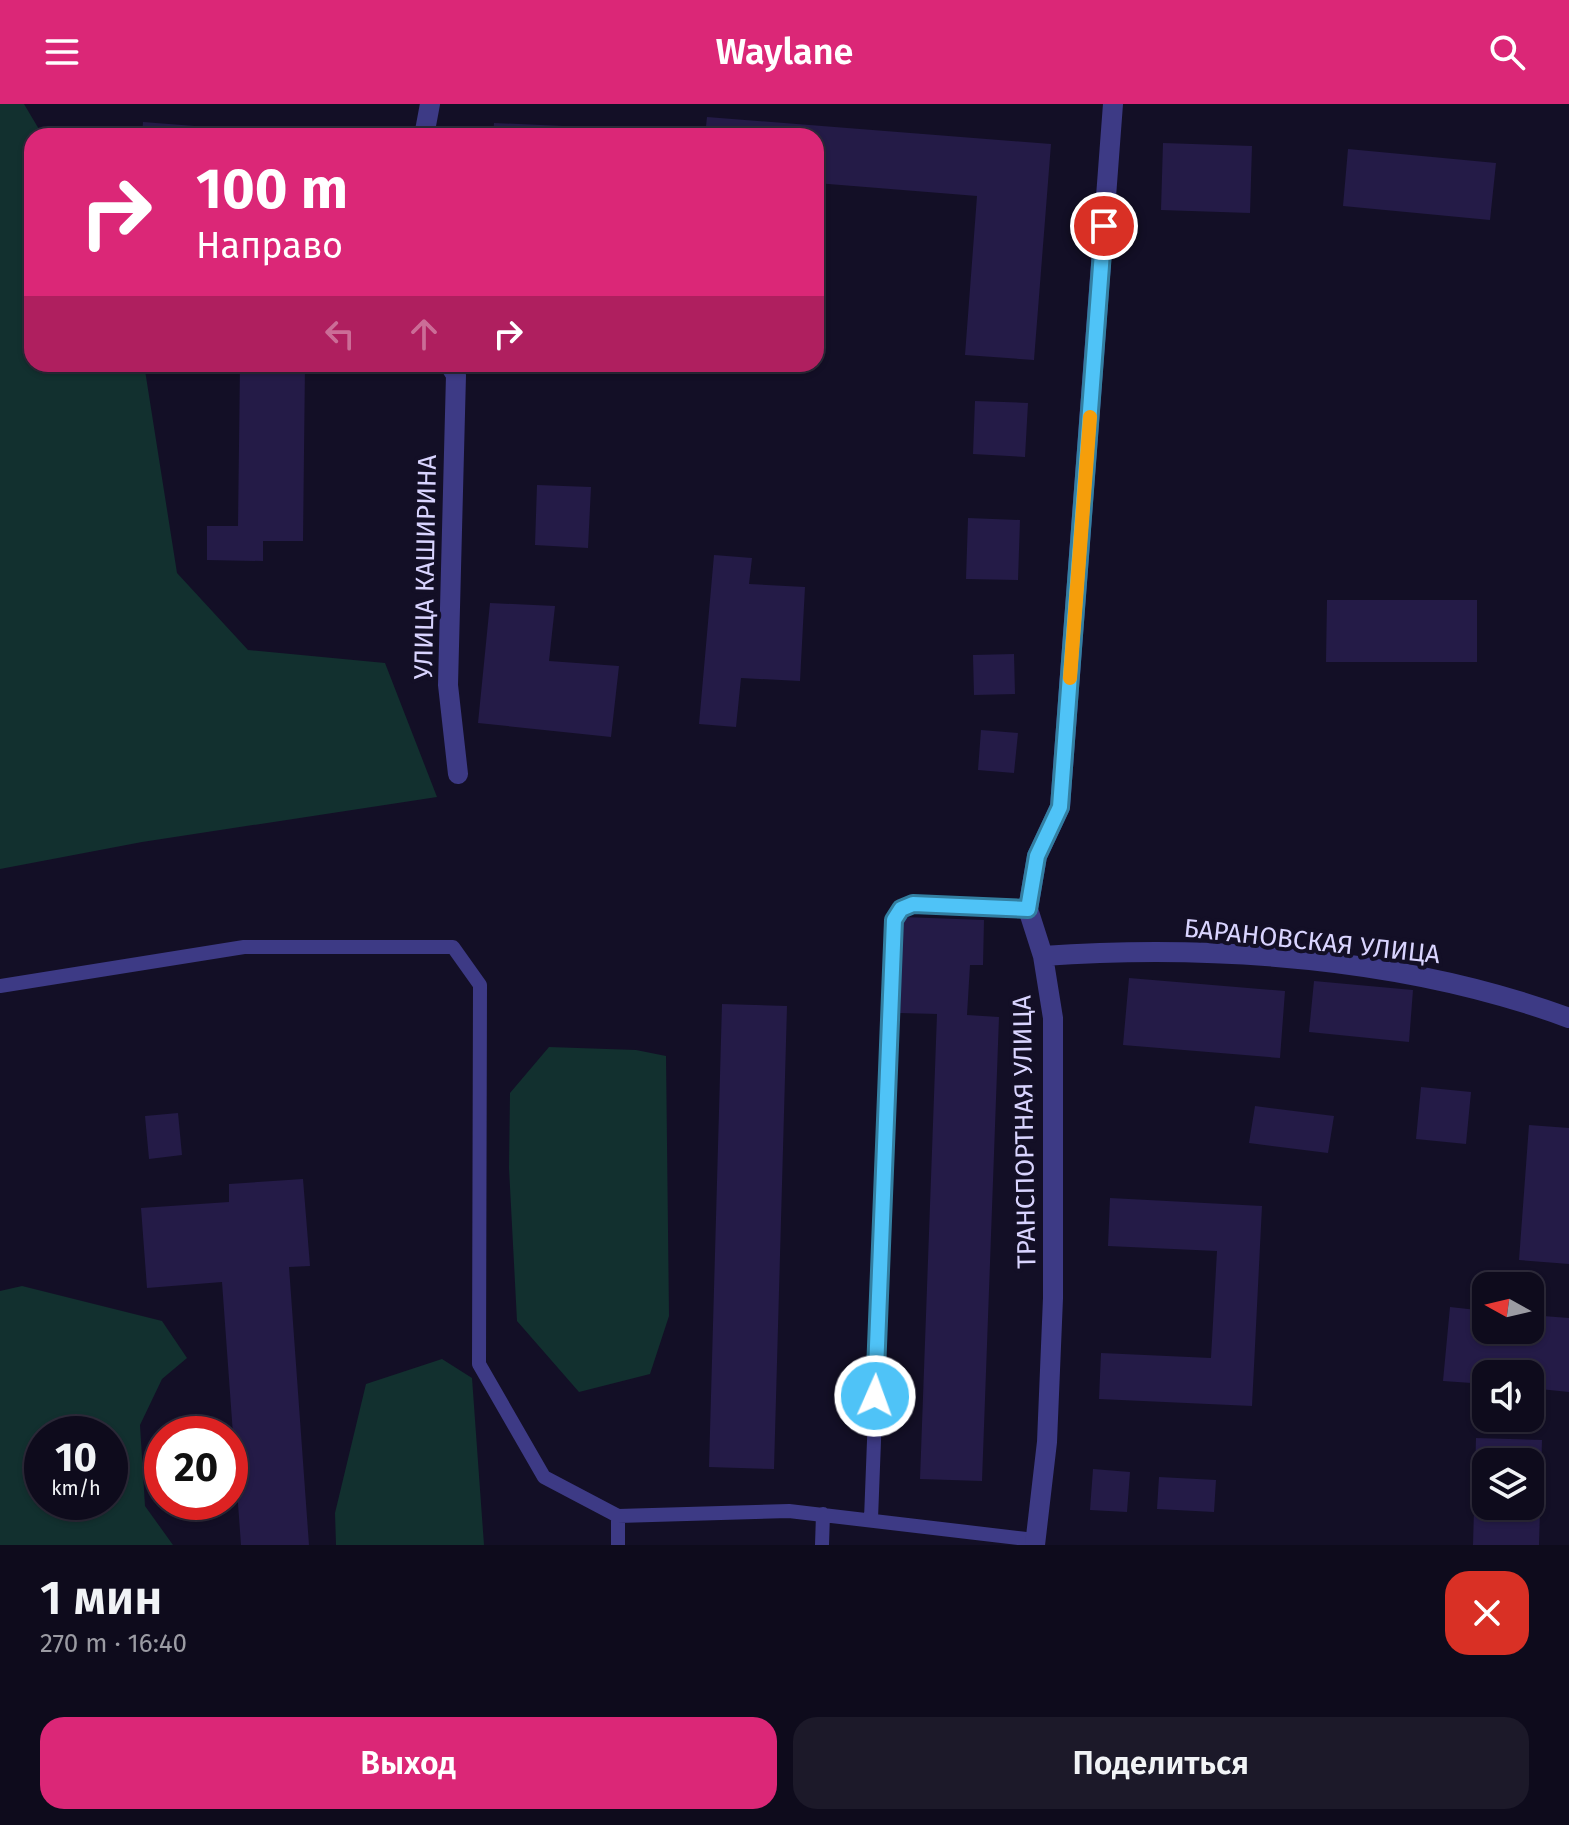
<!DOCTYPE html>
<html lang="ru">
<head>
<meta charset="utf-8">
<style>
  :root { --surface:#0e0b1c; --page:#1c1929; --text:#f1f3f6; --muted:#9b9ba3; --line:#2e2b3b; --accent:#db2777 }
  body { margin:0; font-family:"Fira Sans",sans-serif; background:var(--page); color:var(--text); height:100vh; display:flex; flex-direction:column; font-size:30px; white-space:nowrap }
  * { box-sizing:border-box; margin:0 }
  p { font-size:26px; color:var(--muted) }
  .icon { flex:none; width:44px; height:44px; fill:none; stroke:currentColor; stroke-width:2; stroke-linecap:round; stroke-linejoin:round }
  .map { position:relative; height:1441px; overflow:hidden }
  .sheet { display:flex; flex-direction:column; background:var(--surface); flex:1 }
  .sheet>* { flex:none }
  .top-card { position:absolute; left:24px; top:24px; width:800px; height:244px; border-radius:24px; box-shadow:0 2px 6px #0004,0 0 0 2px var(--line); background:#db2777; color:#fff; overflow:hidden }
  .needle { width:52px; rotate:278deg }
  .controls { position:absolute; left:1472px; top:1168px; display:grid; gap:16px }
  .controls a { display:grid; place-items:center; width:72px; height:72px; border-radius:16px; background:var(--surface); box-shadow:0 2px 6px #0004,0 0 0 2px var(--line); font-size:40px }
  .speed { position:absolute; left:24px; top:1312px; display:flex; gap:16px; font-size:40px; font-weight:700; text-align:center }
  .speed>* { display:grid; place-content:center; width:104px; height:104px; border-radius:50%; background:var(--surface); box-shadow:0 2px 6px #0004,0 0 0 2px var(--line); line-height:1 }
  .speed small { font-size:20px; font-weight:400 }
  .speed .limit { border:12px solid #d22; background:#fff; color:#111 }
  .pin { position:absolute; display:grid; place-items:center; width:68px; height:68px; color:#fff; margin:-34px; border:4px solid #fff; border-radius:50%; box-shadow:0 2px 8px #0007 }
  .me { position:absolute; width:88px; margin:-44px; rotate:2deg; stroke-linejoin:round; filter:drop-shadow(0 0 6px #0008) }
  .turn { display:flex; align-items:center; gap:28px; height:168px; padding:0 40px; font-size:36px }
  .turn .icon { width:104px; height:104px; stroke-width:2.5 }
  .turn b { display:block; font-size:56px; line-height:68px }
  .lanes { display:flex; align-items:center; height:76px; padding:0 40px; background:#0003; justify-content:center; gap:40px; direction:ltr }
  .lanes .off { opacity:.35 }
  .round { display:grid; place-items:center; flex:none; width:84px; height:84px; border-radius:24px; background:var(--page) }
  .summary { display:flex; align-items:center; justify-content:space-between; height:136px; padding:0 40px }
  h1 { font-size:48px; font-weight:600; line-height:60px }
  .button { display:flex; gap:16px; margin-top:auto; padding:16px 40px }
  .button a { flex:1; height:92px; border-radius:24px; background:var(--accent); color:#fff; font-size:32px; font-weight:600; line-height:92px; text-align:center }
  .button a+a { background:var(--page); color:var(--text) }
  header { display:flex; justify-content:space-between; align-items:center; height:104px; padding:0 40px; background:var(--accent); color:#fff; font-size:36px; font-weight:600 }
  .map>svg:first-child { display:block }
</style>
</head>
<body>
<header><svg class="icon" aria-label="menu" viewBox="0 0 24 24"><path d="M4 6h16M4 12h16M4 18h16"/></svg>Waylane<svg class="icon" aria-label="search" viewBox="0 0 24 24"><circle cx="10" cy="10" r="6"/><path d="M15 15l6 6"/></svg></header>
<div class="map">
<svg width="1569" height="1441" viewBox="0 0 1569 1441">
  <rect width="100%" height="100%" fill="#130f26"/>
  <!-- green -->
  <path fill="#12302f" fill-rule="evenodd" d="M0,0H24L43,32H32V260H144L177,469L248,546L385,559L437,693L142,738L0,765Z
    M549,943L636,946L666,952L669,1212L650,1270L579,1288L517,1217L509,1064L510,989Z
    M22,1182L162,1217L187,1254L162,1275L140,1321L145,1402L173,1441H0V1187ZM42,1330H110V1398H42Z
    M442,1255L472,1274L484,1441H336L335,1409L366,1280Z"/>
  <!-- building -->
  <path fill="#241b47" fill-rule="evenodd" d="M707,13L1051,40L1034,256L965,251L977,92L816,79V32H705Z
    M143,18L297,30L296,32H142Z
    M494,19L696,28L695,32H493Z
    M1163,39L1252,42L1250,109L1161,106Z
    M1348,45L1496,59L1490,116L1343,102Z
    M240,260H305L303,437H263V457L207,456V422H238Z
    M975,297L1028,299L1025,353L973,350Z
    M537,381L591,383L588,444L535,441Z
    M968,414L1020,416L1018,476L966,475Z
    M714,451L752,454L749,480L805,483L800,577L741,574L736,623L699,620Z
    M1327,496H1477V558H1326Z
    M490,499L555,502L549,557L619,562L611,633L478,619Z
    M1014,550L1015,590L974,591L973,551Z
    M981,626L1018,629L1014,669L978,666Z
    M903,813L984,816L983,861H970L967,911L999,913L982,1377L920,1375L937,910L900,909Z
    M1129,874L1285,887L1280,954L1123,941Z
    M1314,877L1413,886L1409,938L1309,928Z
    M722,900L787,902L774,1365L709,1363Z
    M1421,983L1471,988L1466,1040L1416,1035Z
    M1255,1002L1334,1012L1328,1049L1249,1039Z
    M178,1009L182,1051L149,1055L145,1012Z
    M1529,1021L1569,1024V1160L1519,1156Z
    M303,1075L310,1162L289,1163L309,1441H241L222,1178L147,1184L141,1104L229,1098V1080Z
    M1110,1094L1262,1102L1252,1302L1099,1295L1101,1249L1211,1254L1217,1147L1108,1142Z
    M1450,1203L1486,1207V1226H1530V1211L1569,1214V1288L1530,1284V1270H1486V1280L1443,1277Z
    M1476,1334L1542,1336L1539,1441H1473ZM1486,1358H1530V1402H1486Z
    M1093,1365L1130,1368L1127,1408L1090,1406Z
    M1159,1373L1216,1376L1214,1408L1157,1405Z"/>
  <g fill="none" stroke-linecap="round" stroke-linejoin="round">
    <!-- lane -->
    <path stroke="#3d3a85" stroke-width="14" d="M0,882L244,843H453L480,881L479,1260L544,1373L618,1412
      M871,1415L894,816L901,805L913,800L1028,805
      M618,1441V1412L789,1407L1035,1436
      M822,1441L823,1410"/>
    <!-- street -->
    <path stroke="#3d3a85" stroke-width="20" d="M424,32L430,0
      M449,260L456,271L448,581L458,670
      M1043,852C1215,840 1407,854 1569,914
      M1035,1441L1047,1338L1053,1194V914L1043,852L1028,805L1037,752L1060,703L1113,0"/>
  </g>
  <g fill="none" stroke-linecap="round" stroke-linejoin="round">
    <!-- route casing -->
    <g stroke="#337fa1" stroke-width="20">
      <path id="route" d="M875,1292L894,816L901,805L913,800L1028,805L1037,752L1060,703L1104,122"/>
    </g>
    <!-- route -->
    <use href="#route" stroke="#4fc3f7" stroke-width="14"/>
    <!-- slow -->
    <path stroke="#f59e0b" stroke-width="14" d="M1070,574L1090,313"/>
  </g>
  <g text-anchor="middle" stroke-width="8" stroke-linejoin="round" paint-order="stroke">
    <!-- street labels -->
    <g font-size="26" fill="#d9d4ff" stroke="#130f26">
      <text transform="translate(425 463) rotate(-89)" y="9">УЛИЦА КАШИРИНА</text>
      <text transform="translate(1312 837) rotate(6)" y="9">БАРАНОВСКАЯ УЛИЦА</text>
      <text transform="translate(1024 1028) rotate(-91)" y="9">ТРАНСПОРТНАЯ УЛИЦА</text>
    </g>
  </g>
</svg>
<div class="controls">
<a><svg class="needle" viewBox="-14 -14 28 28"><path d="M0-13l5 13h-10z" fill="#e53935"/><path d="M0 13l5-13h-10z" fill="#9b9ba3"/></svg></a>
<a><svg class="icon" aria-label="sound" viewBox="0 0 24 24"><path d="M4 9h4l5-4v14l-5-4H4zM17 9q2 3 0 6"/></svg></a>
<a><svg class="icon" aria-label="layers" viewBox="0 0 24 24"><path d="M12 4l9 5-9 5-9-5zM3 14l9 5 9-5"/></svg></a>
</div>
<div class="speed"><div>10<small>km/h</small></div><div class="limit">20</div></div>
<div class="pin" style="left:1104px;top:122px;background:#d93025"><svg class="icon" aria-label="arrive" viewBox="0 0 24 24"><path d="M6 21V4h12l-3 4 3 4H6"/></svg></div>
<svg class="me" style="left:875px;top:1292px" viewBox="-20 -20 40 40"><circle r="17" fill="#4fc3f7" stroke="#fff" stroke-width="3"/><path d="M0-11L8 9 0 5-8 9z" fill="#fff"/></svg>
<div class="top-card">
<div class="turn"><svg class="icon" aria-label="right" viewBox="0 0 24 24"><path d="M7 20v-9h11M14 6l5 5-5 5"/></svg><div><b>100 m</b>Направо</div></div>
<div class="lanes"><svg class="icon off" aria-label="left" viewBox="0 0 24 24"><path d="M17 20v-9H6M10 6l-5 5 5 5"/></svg><svg class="icon off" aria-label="ahead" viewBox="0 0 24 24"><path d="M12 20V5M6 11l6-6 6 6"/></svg><svg class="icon" aria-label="right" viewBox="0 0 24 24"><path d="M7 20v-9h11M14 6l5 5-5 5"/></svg></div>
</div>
</div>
<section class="sheet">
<div class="summary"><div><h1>1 мин</h1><p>270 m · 16:40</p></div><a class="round" style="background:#d93025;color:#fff"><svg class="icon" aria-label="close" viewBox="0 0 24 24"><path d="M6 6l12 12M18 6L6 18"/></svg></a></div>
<div class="button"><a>Выход</a><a>Поделиться</a></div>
</section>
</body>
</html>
